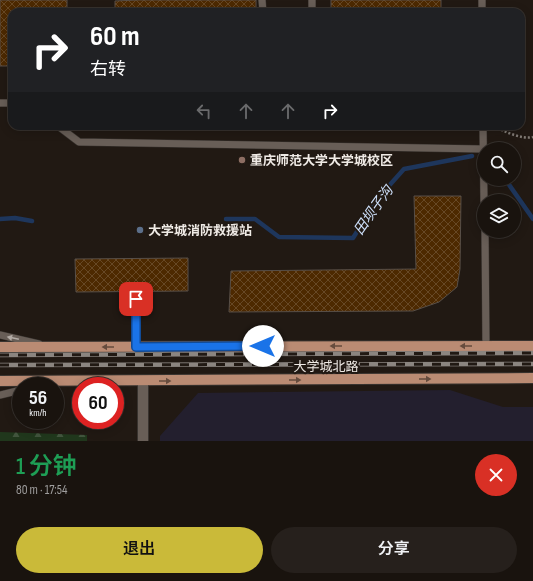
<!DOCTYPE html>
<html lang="zh">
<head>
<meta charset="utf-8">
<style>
  :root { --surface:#19130e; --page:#26201c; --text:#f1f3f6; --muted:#9f9e9e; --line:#37322e; --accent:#caba39 }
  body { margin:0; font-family:"Sofia Sans Condensed","Noto Sans SC",sans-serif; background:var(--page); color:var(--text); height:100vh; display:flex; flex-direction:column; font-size:15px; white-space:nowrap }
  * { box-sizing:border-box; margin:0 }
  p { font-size:13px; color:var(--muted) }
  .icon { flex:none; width:22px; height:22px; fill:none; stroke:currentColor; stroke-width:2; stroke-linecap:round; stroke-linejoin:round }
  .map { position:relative; height:441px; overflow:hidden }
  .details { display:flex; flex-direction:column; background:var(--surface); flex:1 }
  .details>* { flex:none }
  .top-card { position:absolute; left:8px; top:8px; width:517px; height:122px; border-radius:12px; box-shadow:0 2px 10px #0003,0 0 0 1px var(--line); background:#202124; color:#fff; overflow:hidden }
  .buttons { position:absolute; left:477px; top:142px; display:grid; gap:8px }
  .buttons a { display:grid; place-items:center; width:44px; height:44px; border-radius:50%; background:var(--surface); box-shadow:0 2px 10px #0003,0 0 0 1px var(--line); font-size:20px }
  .speed { position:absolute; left:12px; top:377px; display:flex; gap:8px; font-size:20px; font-weight:700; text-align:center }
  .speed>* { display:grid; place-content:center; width:52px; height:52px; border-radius:50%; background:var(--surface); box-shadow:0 2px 10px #0003,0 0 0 1px var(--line); line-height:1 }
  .speed small { font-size:10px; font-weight:400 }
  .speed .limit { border:6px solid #d22; background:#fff; color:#111 }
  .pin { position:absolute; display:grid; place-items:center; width:34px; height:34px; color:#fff; margin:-17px; border-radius:8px; box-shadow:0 2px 6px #0006 }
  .me { position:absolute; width:44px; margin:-22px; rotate:270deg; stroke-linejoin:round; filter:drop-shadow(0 0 3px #0008) }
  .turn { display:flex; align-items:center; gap:14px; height:84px; padding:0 16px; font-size:18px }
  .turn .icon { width:52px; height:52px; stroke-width:2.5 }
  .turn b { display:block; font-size:28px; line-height:34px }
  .lanes { display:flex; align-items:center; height:38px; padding:0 16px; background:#0003; justify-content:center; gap:20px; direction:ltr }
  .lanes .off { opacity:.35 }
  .round { display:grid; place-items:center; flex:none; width:42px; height:42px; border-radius:21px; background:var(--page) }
  .head { display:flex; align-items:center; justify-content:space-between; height:68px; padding:0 16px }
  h1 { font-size:24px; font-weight:600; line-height:30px; color:#1e9e55 }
  .cta { display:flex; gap:8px; margin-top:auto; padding:8px 16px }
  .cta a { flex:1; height:46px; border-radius:24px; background:var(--accent); color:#111; font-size:16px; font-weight:600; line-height:46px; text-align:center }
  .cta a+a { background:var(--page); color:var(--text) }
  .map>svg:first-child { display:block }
</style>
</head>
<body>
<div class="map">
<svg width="533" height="441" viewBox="0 0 533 441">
  <defs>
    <pattern id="forest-firs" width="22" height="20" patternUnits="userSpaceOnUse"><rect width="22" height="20" fill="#20371c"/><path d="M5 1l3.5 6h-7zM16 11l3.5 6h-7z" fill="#41543d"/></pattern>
    <pattern id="building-cross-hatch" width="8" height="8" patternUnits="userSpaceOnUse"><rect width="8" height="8" fill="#4d2900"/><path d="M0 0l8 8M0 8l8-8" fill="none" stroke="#674825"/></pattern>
  </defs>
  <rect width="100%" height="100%" fill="#211913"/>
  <!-- commercial -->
  <path fill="#231f2e" d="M450,390L503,407H533V441H160V436L198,393Z"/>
  <!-- forest -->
  <path fill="url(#forest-firs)" d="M0,432L87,435V441H0Z"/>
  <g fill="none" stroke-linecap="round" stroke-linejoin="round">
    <!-- stream -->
    <path stroke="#1e365c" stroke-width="4.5" d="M505,179L533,219
      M0,219L15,218L32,221
      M226,219H255L279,237L353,238L379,197L404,169L472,156"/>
  </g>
  <!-- building -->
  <path fill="url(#building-cross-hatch)" stroke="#584f48" d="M0,0H67V12H12V66H0Z
    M138,0H256V12H115V1Z
    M331,0H441V12H331Z
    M414,196H461L460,269L457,287L439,302L413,311L229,312L231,271L416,269Z
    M188,258V291L76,292L75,259Z"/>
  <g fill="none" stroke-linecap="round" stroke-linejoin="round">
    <!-- lane casing -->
    <g stroke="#38332f" stroke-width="8">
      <path id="lane" d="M262,0L263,12
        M482,0V12
        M312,12V0
        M0,103H12
        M58,126L79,142L483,149
        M483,126L484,201
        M485,231L486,346
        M0,335L39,344
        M136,347V299
        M0,395L21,390"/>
    </g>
    <!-- street casing -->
    <g stroke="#38332f" stroke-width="12">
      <path id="street" d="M143,381V441"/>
    </g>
    <!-- primary casing -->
    <g stroke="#38332f" stroke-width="12">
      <path id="primary" d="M0,347L533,346
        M0,381L533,378"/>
    </g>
    <!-- path -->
    <path stroke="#807a74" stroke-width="2.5" stroke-dasharray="2 2" stroke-linecap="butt" d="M494,126C503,131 522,140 533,137"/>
    <!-- lane -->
    <use href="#lane" stroke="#685e57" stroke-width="7"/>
    <!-- street -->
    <use href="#street" stroke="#685e57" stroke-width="10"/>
    <!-- primary -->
    <use href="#primary" stroke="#ba8b73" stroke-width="10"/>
    <!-- rail casing -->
    <g stroke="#8b8580" stroke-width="4.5">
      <path id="rail" d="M0,355L533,353
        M0,365L533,364"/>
    </g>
    <!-- rail -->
    <use href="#rail" stroke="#211913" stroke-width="3" stroke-dasharray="9" stroke-linecap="butt"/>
  </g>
  <!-- one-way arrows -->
  <defs><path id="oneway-solid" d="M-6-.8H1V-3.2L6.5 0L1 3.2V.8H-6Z"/></defs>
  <use fill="#b2aba5" href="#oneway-solid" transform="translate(13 338) rotate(-168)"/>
  <g fill="#664c3e">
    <use href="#oneway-solid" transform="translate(336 346) rotate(180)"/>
    <use href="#oneway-solid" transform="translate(466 346) rotate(180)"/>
    <use href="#oneway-solid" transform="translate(108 347) rotate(180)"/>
    <use href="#oneway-solid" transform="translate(425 379)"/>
    <use href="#oneway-solid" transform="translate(295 380)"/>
    <use href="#oneway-solid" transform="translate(165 381)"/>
  </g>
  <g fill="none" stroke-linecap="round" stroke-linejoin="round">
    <!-- route casing -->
    <g stroke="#114b97" stroke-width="10">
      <path id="route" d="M136,299V347L263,346"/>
    </g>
    <!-- route -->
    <use href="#route" stroke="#1a73e8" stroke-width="7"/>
  </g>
  <!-- markers -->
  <circle fill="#8d6e63" stroke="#211913" stroke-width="1.5" cx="242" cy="160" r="4"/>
  <circle fill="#5c6f8a" stroke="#211913" stroke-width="1.5" cx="140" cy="230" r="4"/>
  <g text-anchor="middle" stroke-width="4" stroke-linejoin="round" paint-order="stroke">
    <!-- poi labels -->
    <g font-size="13" font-weight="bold" fill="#efeae5" stroke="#211913" text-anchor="start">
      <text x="250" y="165">重庆师范大学大学城校区</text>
      <text x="148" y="235">大学城消防救援站</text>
    </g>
    <!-- street labels -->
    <g font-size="13" fill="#efeae5" stroke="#211913">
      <text x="326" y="371">大学城北路</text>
    </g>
    <!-- water labels -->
    <g font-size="14" font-style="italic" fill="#cee0fb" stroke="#211913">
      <text transform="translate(373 210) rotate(-55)" y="5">田坝子沟</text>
    </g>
  </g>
</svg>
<div class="buttons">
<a><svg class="icon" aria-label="search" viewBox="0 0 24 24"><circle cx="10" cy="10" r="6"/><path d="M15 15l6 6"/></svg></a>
<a><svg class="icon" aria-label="layers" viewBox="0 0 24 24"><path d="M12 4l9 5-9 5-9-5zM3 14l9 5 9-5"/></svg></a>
</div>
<div class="speed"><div>56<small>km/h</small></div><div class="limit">60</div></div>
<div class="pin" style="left:136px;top:299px;background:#d93025"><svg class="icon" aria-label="arrive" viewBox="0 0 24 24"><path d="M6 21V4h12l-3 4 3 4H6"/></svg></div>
<svg class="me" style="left:263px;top:346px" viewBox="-20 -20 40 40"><circle r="19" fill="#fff"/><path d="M0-13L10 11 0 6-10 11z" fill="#1a73e8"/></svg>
<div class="top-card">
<div class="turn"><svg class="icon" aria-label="right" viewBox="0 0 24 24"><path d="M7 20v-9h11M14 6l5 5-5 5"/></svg><div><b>60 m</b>右转</div></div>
<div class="lanes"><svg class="icon off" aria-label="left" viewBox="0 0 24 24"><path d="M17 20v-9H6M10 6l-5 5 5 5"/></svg><svg class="icon off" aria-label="ahead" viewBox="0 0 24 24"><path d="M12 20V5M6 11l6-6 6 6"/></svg><svg class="icon off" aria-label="ahead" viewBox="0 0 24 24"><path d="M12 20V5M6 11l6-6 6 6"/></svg><svg class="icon" aria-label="right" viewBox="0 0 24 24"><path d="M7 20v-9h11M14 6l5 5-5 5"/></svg></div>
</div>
</div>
<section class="details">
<div class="head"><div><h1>1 分钟</h1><p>80 m · 17:54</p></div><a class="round" style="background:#d93025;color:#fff"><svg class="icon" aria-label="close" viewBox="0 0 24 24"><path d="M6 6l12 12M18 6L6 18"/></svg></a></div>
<div class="cta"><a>退出</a><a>分享</a></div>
</section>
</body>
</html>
